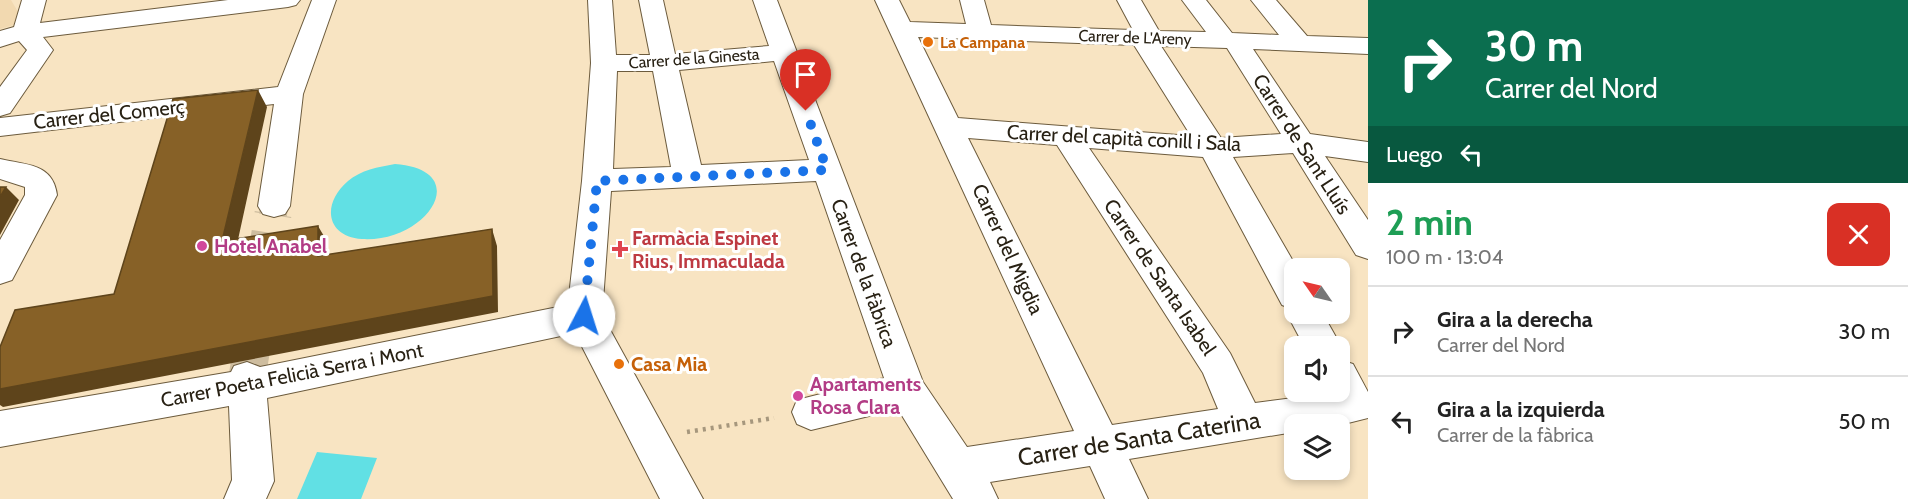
<!DOCTYPE html>
<html lang="es">
<head>
<meta charset="utf-8">
<style>
  :root { --surface:#fff; --page:#f2f2f2; --text:#222; --muted:#767676; --line:#e0e0e0 }
  body { margin:0; font-family:Cabin,sans-serif; background:var(--page); color:var(--text); height:100vh; display:flex; flex-direction:column; font-size:22px; white-space:nowrap }
  * { box-sizing:border-box; margin:0 }
  p { font-size:20px; color:var(--muted) }
  .icon { flex:none; width:33px; height:33px; fill:none; stroke:currentColor; stroke-width:2; stroke-linecap:round; stroke-linejoin:round }
  .map { position:relative; flex:1; overflow:hidden }
  .drawer { display:flex; flex-direction:column; background:var(--surface); width:540px }
  .drawer>* { flex:none }
  .top-card { background:#0b6e4f; color:#fff; overflow:hidden }
  .needle { width:39px; rotate:304deg }
  .tools { position:absolute; left:1284px; top:258px; display:grid; gap:12px }
  .tools a { display:grid; place-items:center; width:66px; height:66px; border-radius:12px; background:var(--surface); box-shadow:0 3px 9px #0003; font-size:30px }
  .pin { position:absolute; display:grid; place-items:center; width:51px; height:51px; color:#fff; margin:-62px -26px; border-radius:50% 50% 50% 0; rotate:-45deg; box-shadow:0 0 6px #0007 }
  .pin .icon { rotate:45deg }
  .me { position:absolute; width:66px; margin:-33px; rotate:5deg; stroke-linejoin:round; filter:drop-shadow(0 0 4px #0008) }
  .turn { display:flex; align-items:center; gap:21px; height:126px; padding:0 18px; font-size:27px }
  .turn .icon { width:78px; height:78px; stroke-width:2.5 }
  .turn b { display:block; font-size:42px; line-height:51px }
  .then { display:flex; align-items:center; height:57px; padding:0 18px; background:#0003; gap:12px; font-size:22px }
  .round { display:grid; place-items:center; flex:none; width:63px; height:63px; border-radius:12px; background:var(--page) }
  .summary { display:flex; align-items:center; justify-content:space-between; height:102px; padding:0 18px }
  h1 { font-size:36px; font-weight:700; line-height:45px; color:#1e9e55 }
  ul { padding:0; list-style:none }
  li { display:flex; align-items:center; gap:18px; height:90px; padding:0 18px; border-top:2px solid var(--line) }
  li div { flex:1 }
  li b { display:block; font-size:22px }
  li em { font-style:normal }
  main { display:flex; flex:1; min-height:0 }
  .map>svg:first-child { display:block }
</style>
</head>
<body>
<main>
<div class="map">
<svg width="1368" height="499" viewBox="0 0 1368 499">
  <rect width="100%" height="100%" fill="#f8e4c2"/>
  <!-- built -->
  <path fill="#f2d9b0" d="M0,0H11L24,22L0,29Z"/>
  <!-- water -->
  <path fill="#61e0e4" d="M395,164C475,170 427,243 362,239C325,236 322,203 348,181C361,170 378,167 395,164Z
    M317,452L377,458L361,499H297Z"/>
  <g fill="none" stroke-linecap="round" stroke-linejoin="round">
    <!-- minor-tunnel-far1 -->
    <path stroke="#cebd9f" stroke-width="28" stroke-dasharray="28 14" stroke-linecap="butt" d="M273,215L274,206"/>
    <!-- minor-tunnel -->
    <path stroke="#cebd9f" stroke-width="37" stroke-dasharray="37 18" stroke-linecap="butt" d="M247,378L273,214"/>
    <!-- minor casing -->
    <g stroke="#6c5b3d" stroke-width="2">
      <path id="minor" d="M22,0H46L40,23L228,0H300L296,5L288,7L43,37L53,50L10,113L0,116V87L27,50L19,41L0,47V31L14,27Z
        M312,0H336L303,94L290,206L285,214L274,217L263,214L258,206L274,104L0,136V118L278,87Z
        M588,0H612L616,55H650L639,0H663L675,54L769,46L753,0H777L923,382L967,447L1074,431L875,0H899L910,22L966,24L960,0H984L991,25L1133,30L1117,0H1141L1159,31L1206,32L1182,0H1206L1232,33L1279,35L1251,0H1276L1307,36L1368,38V54L1253,49L1310,134L1368,142V162L1325,156L1368,220V259L1356,255L1293,153L1233,157L1297,268H1294V314H1323L1341,346L1340,350V346H1304L1287,314L1290,308L1282,305L1203,157L1089,148L1230,353L1255,403L1340,392V360L1353,364L1368,392V418L1340,425L1294,424V432L1129,459L1148,499H1105L1090,466L990,482L998,499H953L898,409L811,430L797,424L792,412L797,400L884,378L816,181L611,191L602,315L703,499H660L575,333L267,398L274,481L266,499H224L232,480L229,406L0,447V411L231,372L234,366L247,362L260,367L568,305L582,181L591,63ZM918,37L1134,45L1191,136L958,118ZM1161,46L1227,48L1281,134L1221,138ZM774,61L809,160L701,165L679,70ZM617,71H653L671,167L613,169ZM968,138L1057,145L1203,373L1218,409L1112,425Z
        M0,159C26,165 53,163 57,195L12,280L0,284V240L25,195V187L0,179Z"/>
    </g>
    <!-- path -->
    <path stroke="#a6977d" stroke-width="4.5" stroke-dasharray="3 5" stroke-linecap="butt" d="M687,432L774,418"/>
    <!-- minor -->
    <use href="#minor" fill="#fff" fill-rule="evenodd"/>
  </g>
  <!-- shaded-wall -->
  <path fill="#5e441b" d="M258,90L267,107L234,258L222,241Z
    M6,187L19,200L0,235V197Z
    M318,226L328,243V273L318,256Z
    M492,229L497,246L498,312L3,407L0,405V389Z"/>
  <!-- building -->
  <path fill="#876127" stroke="#5e441b" stroke-width="1.5" d="M258,90L222,241L318,226V256L492,229L493,296L0,389V347L15,310L114,294L173,99Z
    M0,187H6L0,197Z"/>
  <g fill="none" stroke-linecap="round" stroke-linejoin="round">
    <!-- route -->
    <path stroke="#1a73e8" stroke-width="10" stroke-dasharray="0 18" d="M584,316L597,181L827,170L806,111"/>
  </g>
  <!-- markers -->
  <g fill="#e8710a" stroke="#fff" stroke-width="2">
    <circle cx="928" cy="42" r="6"/>
    <circle cx="619" cy="364" r="6"/>
  </g>
  <g fill="#d1479c" stroke="#fff" stroke-width="2">
    <circle cx="202" cy="246" r="6"/>
    <circle cx="798" cy="396" r="6"/>
  </g>
  <path fill="#e0444e" stroke="#fff" stroke-width="2" d="M617 240h6v6h6v6h-6v6h-6v-6h-6v-6h6z"/>
  <g text-anchor="middle" stroke-width="6" stroke-linejoin="round" paint-order="stroke">
    <!-- far-street labels -->
    <g font-size="16" fill="#282114" stroke="#fff">
      <text transform="translate(1135 37) rotate(2)" y="6">Carrer de L'Areny</text>
      <text transform="translate(694 58) rotate(-4)" y="6">Carrer de la Ginesta</text>
    </g>
    <!-- far-food labels -->
    <g font-size="16" font-weight="bold" fill="#c56008" stroke="#fff" text-anchor="start">
      <text x="940" y="48">La Campana</text>
    </g>
    <!-- street labels -->
    <g font-size="20" fill="#282114" stroke="#fff">
      <text transform="translate(109 114) rotate(-6)" y="7">Carrer del Comerç</text>
      <text transform="translate(1124 138) rotate(3)" y="7">Carrer del capità conill i Sala</text>
      <text transform="translate(1302 144) rotate(57)" y="7">Carrer de Sant Lluís</text>
      <text transform="translate(1008 249) rotate(65)" y="7">Carrer del Migdia</text>
      <text transform="translate(864 273) rotate(70)" y="7">Carrer de la fàbrica</text>
      <text transform="translate(1160 277) rotate(56)" y="7">Carrer de Santa Isabel</text>
      <text transform="translate(292 375) rotate(-11)" y="7">Carrer Poeta Felicià Serra i Mont</text>
    </g>
    <!-- health labels -->
    <g font-size="20" font-weight="bold" fill="#be3a42" stroke="#fff" text-anchor="start">
      <text x="632" y="245">Farmàcia Espinet<tspan x="632" dy="23">Rius, Immaculada</tspan></text>
    </g>
    <!-- hotel labels -->
    <g font-size="20" font-weight="bold" fill="#b23c85" stroke="#fff" text-anchor="start">
      <text x="214" y="253">Hotel Anabel</text>
      <text x="810" y="391">Apartaments<tspan x="810" dy="23">Rosa Clara</tspan></text>
    </g>
    <!-- food labels -->
    <g font-size="20" font-weight="bold" fill="#c56008" stroke="#fff" text-anchor="start">
      <text x="631" y="371">Casa Mia</text>
    </g>
    <!-- near-street labels -->
    <g font-size="24" fill="#282114" stroke="#fff">
      <text transform="translate(1139 439) rotate(-9)" y="8">Carrer de Santa Caterina</text>
    </g>
  </g>
</svg>
<div class="tools">
<a><svg class="needle" viewBox="-14 -14 28 28"><path d="M0-13l5 13h-10z" fill="#e53935"/><path d="M0 13l5-13h-10z" fill="#767676"/></svg></a>
<a><svg class="icon" aria-label="sound" viewBox="0 0 24 24"><path d="M4 9h4l5-4v14l-5-4H4zM17 9q2 3 0 6"/></svg></a>
<a><svg class="icon" aria-label="layers" viewBox="0 0 24 24"><path d="M12 4l9 5-9 5-9-5zM3 14l9 5 9-5"/></svg></a>
</div>
<div class="pin" style="left:806px;top:111px;background:#d93025"><svg class="icon" aria-label="arrive" viewBox="0 0 24 24"><path d="M6 21V4h12l-3 4 3 4H6"/></svg></div>
<svg class="me" style="left:584px;top:316px" viewBox="-20 -20 40 40"><circle r="19" fill="#fff"/><path d="M0-13L10 11 0 6-10 11z" fill="#1a73e8"/></svg>
</div>
<section class="drawer">
<div class="top-card">
<div class="turn"><svg class="icon" aria-label="right" viewBox="0 0 24 24"><path d="M7 20v-9h11M14 6l5 5-5 5"/></svg><div><b>30 m</b>Carrer del Nord</div></div>
<div class="then">Luego<svg class="icon" aria-label="left" viewBox="0 0 24 24"><path d="M17 20v-9H6M10 6l-5 5 5 5"/></svg></div>
</div>
<div class="summary"><div><h1>2 min</h1><p>100 m · 13:04</p></div><a class="round" style="background:#d93025;color:#fff"><svg class="icon" aria-label="close" viewBox="0 0 24 24"><path d="M6 6l12 12M18 6L6 18"/></svg></a></div>
<ul>
<li><svg class="icon" aria-label="right" viewBox="0 0 24 24"><path d="M7 20v-9h11M14 6l5 5-5 5"/></svg><div><b>Gira a la derecha</b><p>Carrer del Nord</p></div><em>30 m</em></li>
<li><svg class="icon" aria-label="left" viewBox="0 0 24 24"><path d="M17 20v-9H6M10 6l-5 5 5 5"/></svg><div><b>Gira a la izquierda</b><p>Carrer de la fàbrica</p></div><em>50 m</em></li>
</ul>
</section>
</main>
</body>
</html>
